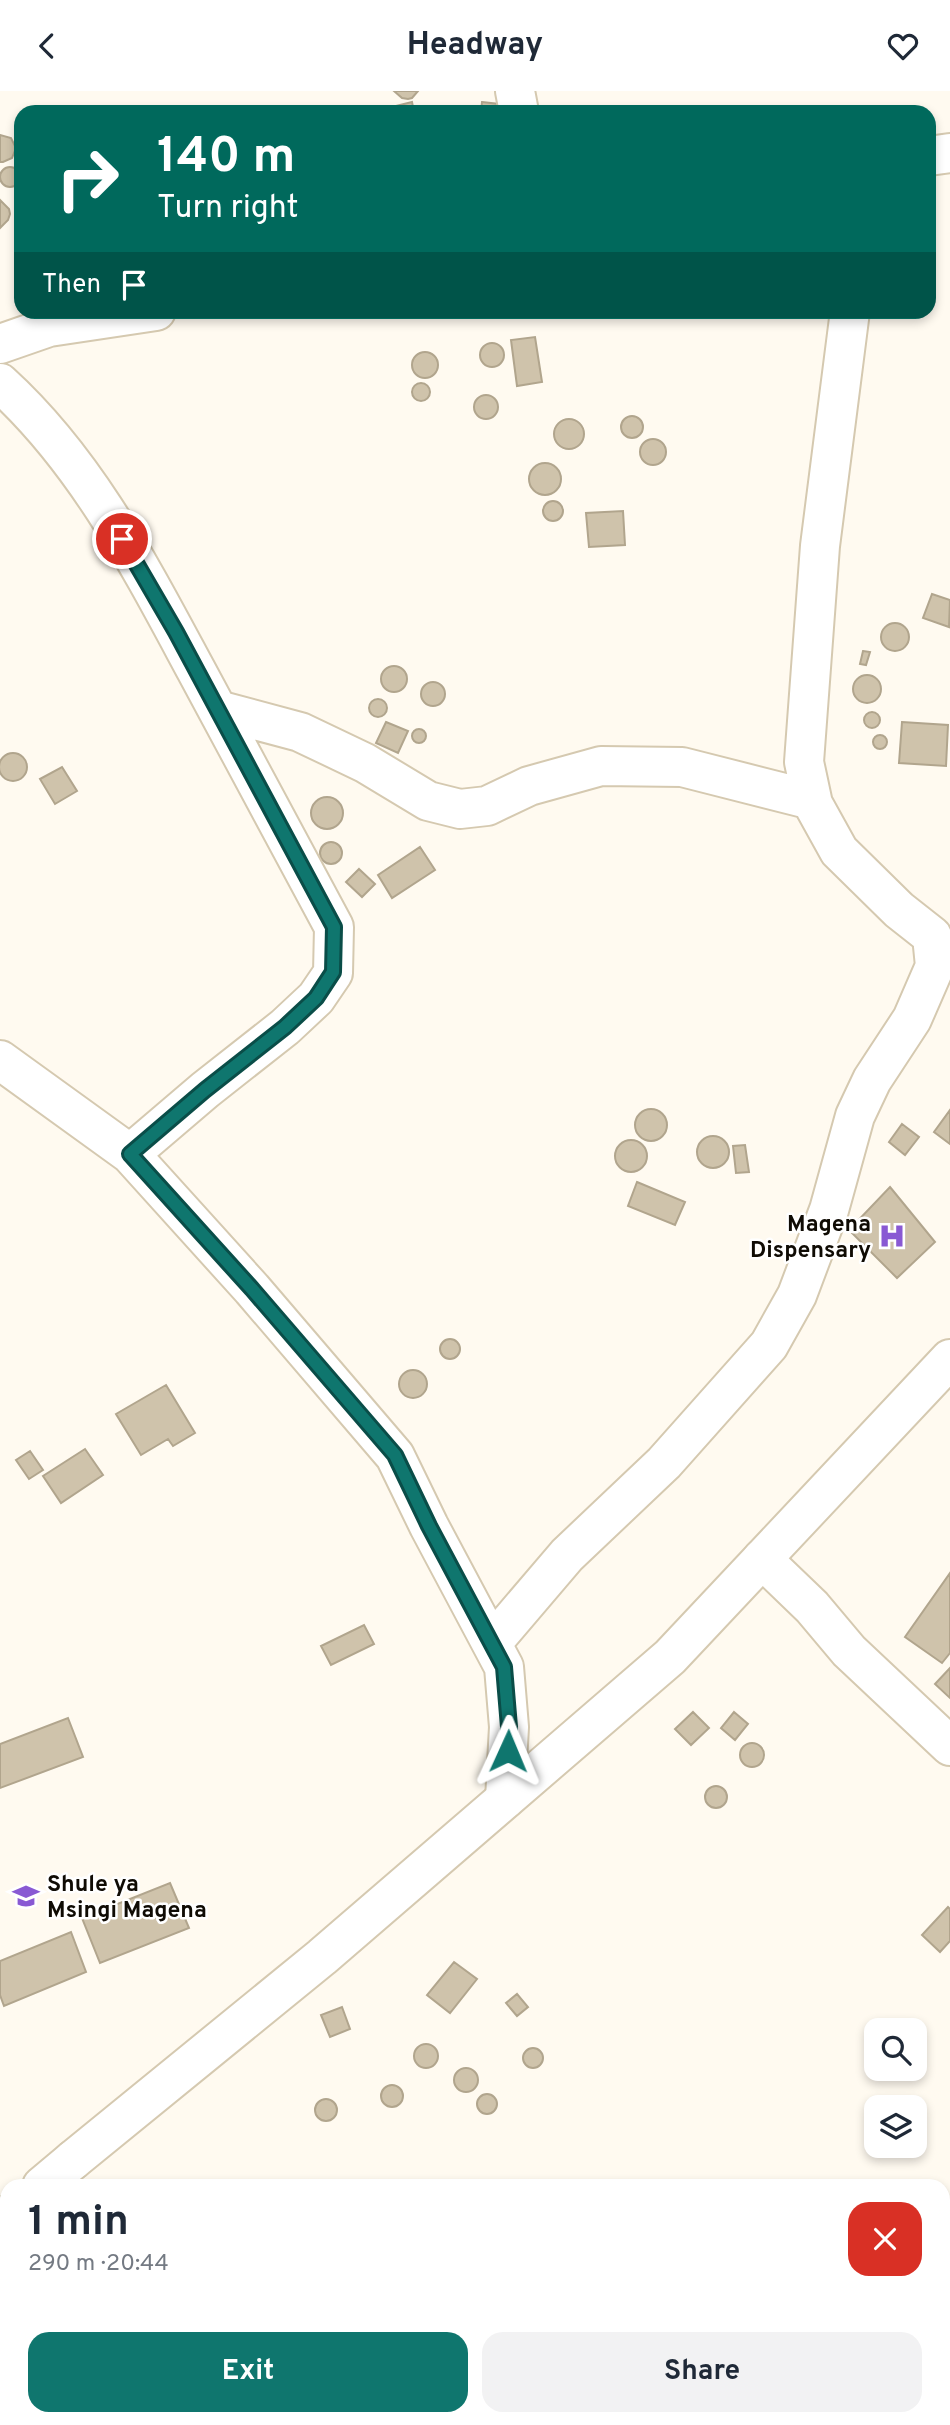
<!DOCTYPE html>
<html lang="en">
<head>
<meta charset="utf-8">
<style>
  :root { --surface:#fff; --page:#f2f2f3; --text:#1f2937; --muted:#747a83; --accent:#0f766e }
  body { margin:0; font-family:Overpass,sans-serif; background:var(--page); color:var(--text); height:100vh; display:flex; flex-direction:column; font-size:26px; white-space:nowrap }
  * { box-sizing:border-box; margin:0 }
  p { font-size:23px; color:var(--muted) }
  .icon { flex:none; width:38px; height:38px; fill:none; stroke:currentColor; stroke-width:2; stroke-linecap:round; stroke-linejoin:round }
  .map { position:relative; flex:1; overflow:hidden }
  .side { position:absolute; left:0px; top:2088px; width:950px; height:247px; display:flex; flex-direction:column; background:var(--surface); border-radius:21px 21px 0 0; box-shadow:0 4px 10px #0003 }
  .side>* { flex:none }
  .banner { position:absolute; left:14px; top:14px; width:922px; height:214px; border-radius:21px; box-shadow:0 4px 10px #0003; background:#00695c; color:#fff; overflow:hidden }
  .controls { position:absolute; left:864px; top:1927px; display:grid; gap:14px }
  .controls a { display:grid; place-items:center; width:63px; height:63px; border-radius:14px; background:var(--surface); box-shadow:0 4px 10px #0003; font-size:35px }
  .pin { position:absolute; display:grid; place-items:center; width:60px; height:60px; color:#fff; margin:-30px; border:4px solid #fff; border-radius:50%; box-shadow:0 2px 7px #0007 }
  .me { position:absolute; width:77px; margin:-38px; rotate:1deg; stroke-linejoin:round; filter:drop-shadow(0 0 5px #0008) }
  .turn { display:flex; align-items:center; gap:24px; height:147px; padding:0 28px; font-size:32px }
  .turn .icon { width:91px; height:91px; stroke-width:2.5 }
  .turn b { display:block; font-size:49px; line-height:60px }
  .then { display:flex; align-items:center; height:66px; padding:0 28px; background:#0003; gap:14px; font-size:26px }
  .round { display:grid; place-items:center; flex:none; width:74px; height:74px; border-radius:21px; background:var(--page) }
  .headline { display:flex; align-items:center; justify-content:space-between; height:119px; padding:0 28px }
  h1 { font-size:42px; font-weight:700; line-height:52px }
  .cta { display:flex; gap:14px; margin-top:auto; padding:14px 28px }
  .cta a { flex:1; height:80px; border-radius:21px; background:var(--accent); color:#fff; font-size:28px; font-weight:700; line-height:80px; text-align:center }
  .cta a+a { background:var(--page); color:var(--text) }
  header { display:flex; justify-content:space-between; align-items:center; height:91px; padding:0 28px; background:var(--surface); font-size:32px; font-weight:700 }
  .map>svg:first-child { display:block }
</style>
</head>
<body>
<header><svg class="icon" aria-label="back" viewBox="0 0 24 24"><path d="M15 5l-7 7 7 7"/></svg>Headway<svg class="icon" aria-label="heart" viewBox="0 0 24 24"><path d="M12 20l-8-8c-3-5 5-10 8-4 3-6 11-1 8 4z"/></svg></header>
<div class="map">
<svg width="950" height="2334" viewBox="0 0 950 2334">
  <rect width="100%" height="100%" fill="#fffaf0"/>
  <!-- building -->
  <path fill="#cfc3ab" stroke="#b1a58d" stroke-width="2" d="M418,0L412,7L408,8L402,7L394,0Z
    M412,11L414,21H389L388,17Z
    M482,11L499,13L498,21H481Z
    M0,44L11,47L16,57L12,67L3,71H0Z
    M0 86a10 10 0 1 1 20 0a10 10 0 1 1-20 0Z
    M0,109L9,118L10,123L8,129L0,137Z
    M535,246L542,291L517,295L511,249Z
    M480 264a12 12 0 1 1 24 0a12 12 0 1 1-24 0Z
    M412 274a13 13 0 1 1 26 0a13 13 0 1 1-26 0Z
    M412 301a9 9 0 1 1 18 0a9 9 0 1 1-18 0Z
    M474 316a12 12 0 1 1 24 0a12 12 0 1 1-24 0Z
    M621 336a11 11 0 1 1 22 0a11 11 0 1 1-22 0Z
    M554 343a15 15 0 1 1 30 0a15 15 0 1 1-30 0Z
    M640 361a13 13 0 1 1 26 0a13 13 0 1 1-26 0Z
    M529 388a16 16 0 1 1 32 0a16 16 0 1 1-32 0Z
    M543 420a10 10 0 1 1 20 0a10 10 0 1 1-20 0Z
    M623,420L625,454L589,456L586,422Z
    M932,503L950,509L949,536L923,527Z
    M881 546a14 14 0 1 1 28 0a14 14 0 1 1-28 0Z
    M863,560L870,561L866,574L860,573Z
    M381 588a13 13 0 1 1 26 0a13 13 0 1 1-26 0Z
    M853 598a14 14 0 1 1 28 0a14 14 0 1 1-28 0Z
    M421 603a12 12 0 1 1 24 0a12 12 0 1 1-24 0Z
    M369 617a9 9 0 1 1 18 0a9 9 0 1 1-18 0Z
    M864 629a8 8 0 1 1 16 0a8 8 0 1 1-16 0Z
    M386,631L408,640L398,662L376,652Z
    M902,631L948,634L946,675L899,672Z
    M412 645a7 7 0 1 1 14 0a7 7 0 1 1-14 0Z
    M873 651a7 7 0 1 1 14 0a7 7 0 1 1-14 0Z
    M-1 676a14 14 0 1 1 28 0a14 14 0 1 1-28 0Z
    M62,676L77,700L55,713L40,688Z
    M311 722a16 16 0 1 1 32 0a16 16 0 1 1-32 0Z
    M320 762a11 11 0 1 1 22 0a11 11 0 1 1-22 0Z
    M420,756L435,779L392,807L378,784Z
    M359,778L375,793L362,806L346,791Z
    M635 1034a16 16 0 1 1 32 0a16 16 0 1 1-32 0Z
    M950,1019V1053L934,1041Z
    M902,1033L919,1046L905,1064L889,1051Z
    M697 1061a16 16 0 1 1 32 0a16 16 0 1 1-32 0Z
    M615 1065a16 16 0 1 1 32 0a16 16 0 1 1-32 0Z
    M745,1054L749,1081L736,1082L733,1055Z
    M637,1091L685,1111L675,1134L628,1115Z
    M890,1096L935,1151L897,1187L849,1139Z
    M440 1258a10 10 0 1 1 20 0a10 10 0 1 1-20 0Z
    M399 1293a14 14 0 1 1 28 0a14 14 0 1 1-28 0Z
    M166,1294L195,1342L173,1355L168,1348L141,1364L116,1323Z
    M85,1358L103,1384L61,1412L43,1385Z
    M30,1360L43,1379L29,1388L16,1369Z
    M950,1482V1562L942,1572L905,1546Z
    M364,1534L374,1553L331,1574L321,1555Z
    M950,1577V1607L935,1593Z
    M693,1621L709,1637L691,1654L675,1638Z
    M734,1621L748,1633L735,1649L721,1637Z
    M68,1627L83,1666L0,1697V1653Z
    M740 1664a12 12 0 1 1 24 0a12 12 0 1 1-24 0Z
    M705 1706a11 11 0 1 1 22 0a11 11 0 1 1-22 0Z
    M170,1792L189,1837L100,1872L82,1827Z
    M948,1816L950,1818V1850L940,1861L922,1844Z
    M71,1841L86,1881L4,1915L0,1904V1870Z
    M454,1871L477,1888L450,1922L427,1904Z
    M517,1903L528,1916L517,1925L506,1912Z
    M342,1916L350,1938L330,1946L321,1924Z
    M414 1965a12 12 0 1 1 24 0a12 12 0 1 1-24 0Z
    M523 1967a10 10 0 1 1 20 0a10 10 0 1 1-20 0Z
    M454 1989a12 12 0 1 1 24 0a12 12 0 1 1-24 0Z
    M381 2005a11 11 0 1 1 22 0a11 11 0 1 1-22 0Z
    M477 2013a10 10 0 1 1 20 0a10 10 0 1 1-20 0Z
    M315 2019a11 11 0 1 1 22 0a11 11 0 1 1-22 0Z"/>
  <g fill="none" stroke-linecap="round" stroke-linejoin="round">
    <!-- minor casing -->
    <g stroke="#d5c9b0" stroke-width="42">
      <path id="minor" d="M515,0L519,21
        M929,65L950,62
        M0,253L49,236L156,220
        M0,292C87,371 141,477 196,579C242,665 288,750 334,836L333,882L316,907L285,936L205,999L130,1063
        M218,619L300,641L365,672L428,710L460,718L487,715L529,695L601,675L682,676L812,709
        M0,969L130,1063L252,1198L395,1365L429,1435L504,1576L509,1636L505,1708
        M762,1468L812,1516L849,1560L950,1655
        M492,1552L567,1464L664,1372L769,1254L797,1204L829,1119L855,1025L872,989L912,928L935,875L932,845L899,819L839,760L813,713L804,671L820,455L850,220
        M42,2095L73,2069
        M0,2130L7,2124
        M87,2334L88,2328"/>
    </g>
    <!-- tertiary casing -->
    <g stroke="#d5c9b0" stroke-width="42">
      <path id="tertiary" d="M73,2069L322,1866L670,1566L950,1268"/>
    </g>
    <!-- minor -->
    <use href="#minor" stroke="#fff" stroke-width="38"/>
    <!-- tertiary -->
    <use href="#tertiary" stroke="#fff" stroke-width="38"/>
  </g>
  <g fill="none" stroke-linecap="round" stroke-linejoin="round">
    <!-- route casing -->
    <g stroke="#0a4d48" stroke-width="18">
      <path id="route" d="M122,448L176,541L334,836L333,881L316,907L285,936L205,999L130,1063L252,1198L395,1364L429,1435L504,1576L509,1636L508,1660"/>
    </g>
    <!-- route -->
    <use href="#route" stroke="#0f766e" stroke-width="12"/>
  </g>
  <!-- icons -->
  <defs>
    <g id="hospital-bare" transform="scale(2.1)"><path d="M-5-5h3v3.5h4V-5h3V5h-3V1.5h-4V5h-3Z" fill="#8959d3" stroke="#fff" stroke-width="2.5" paint-order="stroke"/></g>
    <g id="school-bare" transform="scale(2.1)"><path d="M0-5L7-2L0 1L-7-2ZM-4 1L0 2.5L4 1V4Q0 6-4 4Z" fill="#8959d3" stroke="#fff" stroke-width="2.5" paint-order="stroke"/></g>
  </defs>
  <g fill-rule="evenodd">
    <use href="#hospital-bare" x="892" y="1145"/>
    <use href="#school-bare" x="26" y="1805"/>
  </g>
  <g text-anchor="middle" stroke-width="5" stroke-linejoin="round" paint-order="stroke">
    <!-- poi labels -->
    <g font-size="23" font-weight="bold" fill="#0f0b04" stroke="#fff" text-anchor="end">
      <text x="871" y="1140">Magena<tspan x="871" dy="26">Dispensary</tspan></text>
      <text x="47" y="1800" text-anchor="start">Shule ya<tspan x="47" dy="26">Msingi Magena</tspan></text>
    </g>
  </g>
</svg>
<div class="controls">
<a><svg class="icon" aria-label="search" viewBox="0 0 24 24"><circle cx="10" cy="10" r="6"/><path d="M15 15l6 6"/></svg></a>
<a><svg class="icon" aria-label="layers" viewBox="0 0 24 24"><path d="M12 4l9 5-9 5-9-5zM3 14l9 5 9-5"/></svg></a>
</div>
<div class="pin" style="left:122px;top:448px;background:#d93025"><svg class="icon" aria-label="arrive" viewBox="0 0 24 24"><path d="M6 21V4h12l-3 4 3 4H6"/></svg></div>
<svg class="me" style="left:508px;top:1660px" viewBox="-20 -20 40 40"><path d="M0-17L14 15 0 8-14 15z" fill="#0f766e" stroke="#fff" stroke-width="4"/></svg>
<div class="banner">
<div class="turn"><svg class="icon" aria-label="right" viewBox="0 0 24 24"><path d="M7 20v-9h11M14 6l5 5-5 5"/></svg><div><b>140 m</b>Turn right</div></div>
<div class="then">Then<svg class="icon" aria-label="arrive" viewBox="0 0 24 24"><path d="M6 21V4h12l-3 4 3 4H6"/></svg></div>
</div>
<section class="side">
<div class="headline"><div><h1>1 min</h1><p>290 m · 20:44</p></div><a class="round" style="background:#d93025;color:#fff"><svg class="icon" aria-label="close" viewBox="0 0 24 24"><path d="M6 6l12 12M18 6L6 18"/></svg></a></div>
<div class="cta"><a>Exit</a><a>Share</a></div>
</section>
</div>
</body>
</html>
